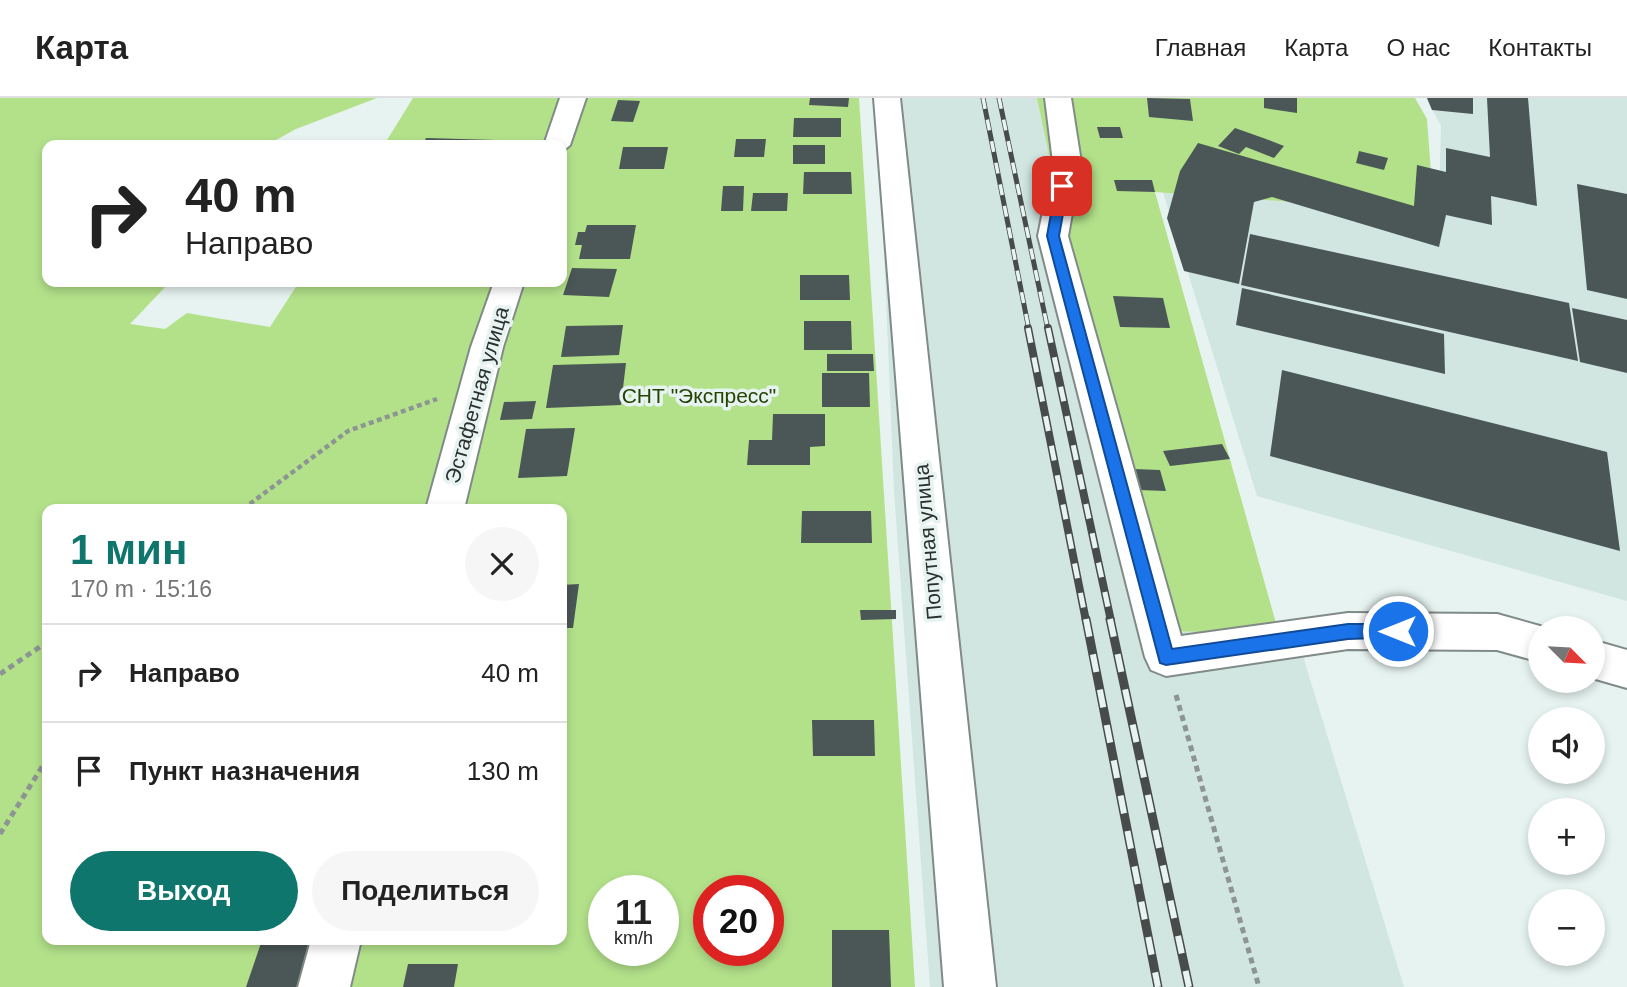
<!DOCTYPE html>
<html lang="ru">
<head>
<meta charset="utf-8">
<style>
  :root { --surface:#fff; --page:#f6f6f6; --text:#222; --muted:#767676; --line:#e0e0e0; --accent:#0f766e }
  body { margin:0; font-family:Helvetica,sans-serif; background:var(--page); color:var(--text); height:100vh; display:flex; flex-direction:column; font-size:26px; white-space:nowrap }
  * { box-sizing:border-box; margin:0 }
  p { font-size:23px; color:var(--muted) }
  .icon { flex:none; width:38px; height:38px; fill:none; stroke:currentColor; stroke-width:2; stroke-linecap:round; stroke-linejoin:round }
  .map { position:relative; flex:1; overflow:hidden }
  .details { position:absolute; left:42px; top:406px; width:525px; height:441px; display:flex; flex-direction:column; background:var(--surface); border-radius:14px; box-shadow:0 4px 10px #0003 }
  .details>* { flex:none }
  .banner { position:absolute; left:42px; top:42px; width:525px; height:147px; border-radius:14px; box-shadow:0 4px 10px #0003; background:#fff; color:var(--text); overflow:hidden }
  .needle { width:46px; rotate:114deg }
  .tools { position:absolute; left:1528px; top:518px; display:grid; gap:14px }
  .tools a { display:grid; place-items:center; width:77px; height:77px; border-radius:50%; background:var(--surface); box-shadow:0 4px 10px #0003; font-size:35px }
  .speed { position:absolute; left:588px; top:777px; display:flex; gap:14px; font-size:35px; font-weight:700; text-align:center }
  .speed>* { display:grid; place-content:center; width:91px; height:91px; border-radius:50%; background:var(--surface); box-shadow:0 4px 10px #0003; line-height:1 }
  .speed small { font-size:18px; font-weight:400 }
  .speed .limit { border:10px solid #d22; background:#fff; color:#111 }
  .pin { position:absolute; display:grid; place-items:center; width:60px; height:60px; color:#fff; margin:-30px; border-radius:14px; box-shadow:0 4px 10px #0006 }
  .me { position:absolute; width:77px; margin:-38px; rotate:270deg; stroke-linejoin:round; filter:drop-shadow(0 0 5px #0008) }
  .turn { display:flex; align-items:center; gap:24px; height:147px; padding:0 28px; font-size:32px }
  .turn .icon { width:91px; height:91px; stroke-width:2.5 }
  .turn b { display:block; font-size:49px; line-height:60px }
  .round { display:grid; place-items:center; flex:none; width:74px; height:74px; border-radius:37px; background:var(--page) }
  .overview { display:flex; align-items:center; justify-content:space-between; height:119px; padding:0 28px }
  h1 { font-size:42px; font-weight:700; line-height:52px; color:var(--accent) }
  .action { display:flex; gap:14px; margin-top:auto; padding:14px 28px }
  .action a { flex:1; height:80px; border-radius:42px; background:var(--accent); color:#fff; font-size:28px; font-weight:700; line-height:80px; text-align:center }
  .action a+a { background:var(--page); color:var(--text) }
  ul { padding:0; list-style:none }
  li { display:flex; align-items:center; gap:21px; height:98px; padding:0 28px; border-top:2px solid var(--line) }
  li div { flex:1 }
  li b { display:block; font-size:26px }
  li em { font-style:normal }
  header { display:flex; align-items:center; gap:42px; box-sizing:border-box; height:98px; padding:0 35px; background:var(--surface); border-bottom:2px solid var(--line) }
  header strong { font-size:33px }
  nav { display:flex; gap:38px; margin-inline-start:auto; font-size:24px }
  .map>svg:first-child { display:block }
</style>
</head>
<body>
<header>
<strong>Карта</strong>
<nav><a>Главная</a><a>Карта</a><a>О нас</a><a>Контакты</a></nav>
</header>
<div class="map">
<svg width="1627" height="889" viewBox="0 0 1627 889">
  <rect width="100%" height="100%" fill="#e6f3f0"/>
  <!-- built -->
  <path fill="#d1e6e1" d="M873,0H1079L1179,530L1295,532L1404,889H930L894,393L882,104Z
    M1426,0H1627V503L1257,398L1162,91L1439,99L1441,28Z"/>
  <!-- green -->
  <path fill="#b3e18a" fill-rule="evenodd" d="M0,0H377L296,31L276,42L281,47H47V184H170L130,226L165,231L187,215L270,229L299,184H562V47H384L413,0H859L915,889H0ZM47,411H562V842H47ZM604,793H663V852H604ZM709,793H768V852H709Z
    M1037,0H1415L1427,21L1434,114L1155,94L1279,536L1168,533L1060,141L1051,66Z"/>
  <!-- building -->
  <path fill="#4b5657" d="M810,0H849L848,9L809,7Z
    M1147,0L1190,1L1193,23L1149,19Z
    M1264,0H1297V15L1264,10Z
    M1427,0H1473V16L1432,12Z
    M1487,0H1528L1537,108L1491,98L1492,127L1446,117L1439,149L1272,99L1254,104L1239,186L1184,173L1167,120L1180,73L1198,45L1414,108L1417,67L1446,74V50L1490,59Z
    M618,2L640,3L633,24L611,23Z
    M794,20H841V39H793Z
    M1097,29H1120L1123,40H1100Z
    M1235,30L1266,41L1284,48L1274,60L1246,49L1239,56L1218,48Z
    M426,40L495,42L492,47H423Z
    M736,41H766L764,59H734Z
    M793,47H825V66H793Z
    M623,49H668L664,71H619Z
    M1359,53L1388,60L1384,72L1356,65Z
    M804,74H851L852,96H803Z
    M1114,82H1152L1155,94L1117,93Z
    M1577,86L1627,96V201L1587,192Z
    M723,88H744L743,113H721Z
    M753,95H788L787,113H751Z
    M587,127H636L630,161H579L582,147H575L578,134H585Z
    M1250,136L1569,205L1578,263L1241,187Z
    M572,170L617,171L609,199L563,197Z
    M800,177H849L850,202H800Z
    M1242,190L1444,236L1445,276L1236,227Z
    M1113,198L1163,200L1170,230L1120,229Z
    M1572,210L1627,222V275L1580,264Z
    M804,223H851L852,252H804Z
    M623,227L619,257L561,259L566,228Z
    M827,256H873L874,273H827Z
    M626,265L621,307L546,310L553,267Z
    M1282,272L1607,354L1620,453L1270,358Z
    M822,275H869L870,309H822Z
    M536,303L532,321L500,322L504,304Z
    M773,316H825V348L810,349V367H747L749,342H772Z
    M575,330L567,378L518,380L526,331Z
    M1222,346L1230,361L1170,368L1163,353Z
    M1134,371L1160,372L1166,393L1139,392Z
    M802,413H871L872,445H801Z
    M579,486L573,530H562V487Z
    M860,512H896V521L861,522Z
    M812,622H874L875,658H813Z
    M832,832H889L891,889H832Z
    M262,842H314L300,889H246Z
    M408,866H458L454,889H403Z"/>
  <g fill="none" stroke-linecap="round" stroke-linejoin="round">
    <!-- minor casing -->
    <g stroke="#808b88" stroke-width="4">
      <path id="minor" d="M560,0H586L570,47L562,54V47H544Z
        M874,0H900L996,889H944Z
        M1045,0H1071L1081,64L1068,138L1181,538L1348,515L1497,516L1547,530H1540V564L1497,552L1348,551L1166,578L1151,572L1145,559L1038,138L1053,64Z
        M494,184H524L503,249L464,411H426L471,249Z
        M1592,542L1627,552V590L1592,580Z
        M311,842H361L350,889H298Z"/>
    </g>
    <!-- path-far1 -->
    <path stroke="#8c9593" stroke-width="4.5" stroke-dasharray="5 3.5" stroke-linecap="butt" d="M243,411L348,333L437,301"/>
    <!-- path -->
    <path stroke="#8c9593" stroke-width="5" stroke-dasharray="6 4.5" stroke-linecap="butt" d="M0,576L47,544
      M1176,597L1259,889
      M0,736L47,661"/>
    <!-- minor -->
    <use href="#minor" fill="#fff" fill-rule="evenodd"/>
    <!-- rail-far2 casing -->
    <g stroke="#474c4b" stroke-width="5">
      <path id="rail-far2" d="M983,0L1029,232
        M999,0L1048,232"/>
    </g>
    <!-- rail-far1 casing -->
    <g stroke="#474c4b" stroke-width="8">
      <path id="rail-far1" d="M1028,230L1086,523
        M1048,230L1111,523"/>
    </g>
    <!-- rail casing -->
    <g stroke="#474c4b" stroke-width="9">
      <path id="rail" d="M1086,521L1158,889
        M1110,521L1189,889"/>
    </g>
    <!-- rail-far2 -->
    <use href="#rail-far2" stroke="#e6f3f0" stroke-width="3.5" stroke-dasharray="11" stroke-linecap="butt"/>
    <!-- rail-far1 -->
    <use href="#rail-far1" stroke="#e6f3f0" stroke-width="5" stroke-dasharray="15" stroke-linecap="butt"/>
    <!-- rail -->
    <use href="#rail" stroke="#e6f3f0" stroke-width="6" stroke-dasharray="18" stroke-linecap="butt"/>
  </g>
  <!-- route -->
  <path fill="#1a73e8" stroke="#114b97" stroke-width="2" d="M1062,85L1068,88L1059,138L1172,551L1348,526H1398L1404,528L1406,533L1404,539L1348,541L1166,567L1160,565L1047,138L1056,88Z"/>
  <g text-anchor="middle" stroke-width="7" stroke-linejoin="round" paint-order="stroke">
    <!-- street labels -->
    <g font-size="21" fill="#2a2e2d" stroke="#e6f3f0">
      <text transform="translate(477 297) rotate(-74)" y="7">Эстафетная улица</text>
      <text transform="translate(928 444) rotate(-95)" y="7">Попутная улица</text>
    </g>
    <!-- park labels -->
    <g font-size="21" fill="#274302" stroke="#e6f3f0">
      <text x="699" y="305">СНТ "Экспресс"</text>
    </g>
  </g>
</svg>
<div class="tools">
<a><svg class="needle" viewBox="-14 -14 28 28"><path d="M0-13l5 13h-10z" fill="#e53935"/><path d="M0 13l5-13h-10z" fill="#767676"/></svg></a>
<a><svg class="icon" aria-label="sound" viewBox="0 0 24 24"><path d="M4 9h4l5-4v14l-5-4H4zM17 9q2 3 0 6"/></svg></a>
<a>+</a>
<a>−</a>
</div>
<div class="speed"><div>11<small>km/h</small></div><div class="limit">20</div></div>
<div class="pin" style="left:1062px;top:88px;background:#d93025"><svg class="icon" aria-label="arrive" viewBox="0 0 24 24"><path d="M6 21V4h12l-3 4 3 4H6"/></svg></div>
<svg class="me" style="left:1398px;top:533px" viewBox="-20 -20 40 40"><circle r="17" fill="#1a73e8" stroke="#fff" stroke-width="3"/><path d="M0-11L8 9 0 5-8 9z" fill="#fff"/></svg>
<div class="banner">
<div class="turn"><svg class="icon" aria-label="right" viewBox="0 0 24 24"><path d="M7 20v-9h11M14 6l5 5-5 5"/></svg><div><b>40 m</b>Направо</div></div>
</div>
<section class="details">
<div class="overview"><div><h1>1 мин</h1><p>170 m · 15:16</p></div><a class="round"><svg class="icon" aria-label="close" viewBox="0 0 24 24"><path d="M6 6l12 12M18 6L6 18"/></svg></a></div>
<ul>
<li><svg class="icon" aria-label="right" viewBox="0 0 24 24"><path d="M7 20v-9h11M14 6l5 5-5 5"/></svg><div><b>Направо</b></div><em>40 m</em></li>
<li><svg class="icon" aria-label="arrive" viewBox="0 0 24 24"><path d="M6 21V4h12l-3 4 3 4H6"/></svg><div><b>Пункт назначения</b></div><em>130 m</em></li>
</ul>
<div class="action"><a>Выход</a><a>Поделиться</a></div>
</section>
</div>
</body>
</html>
